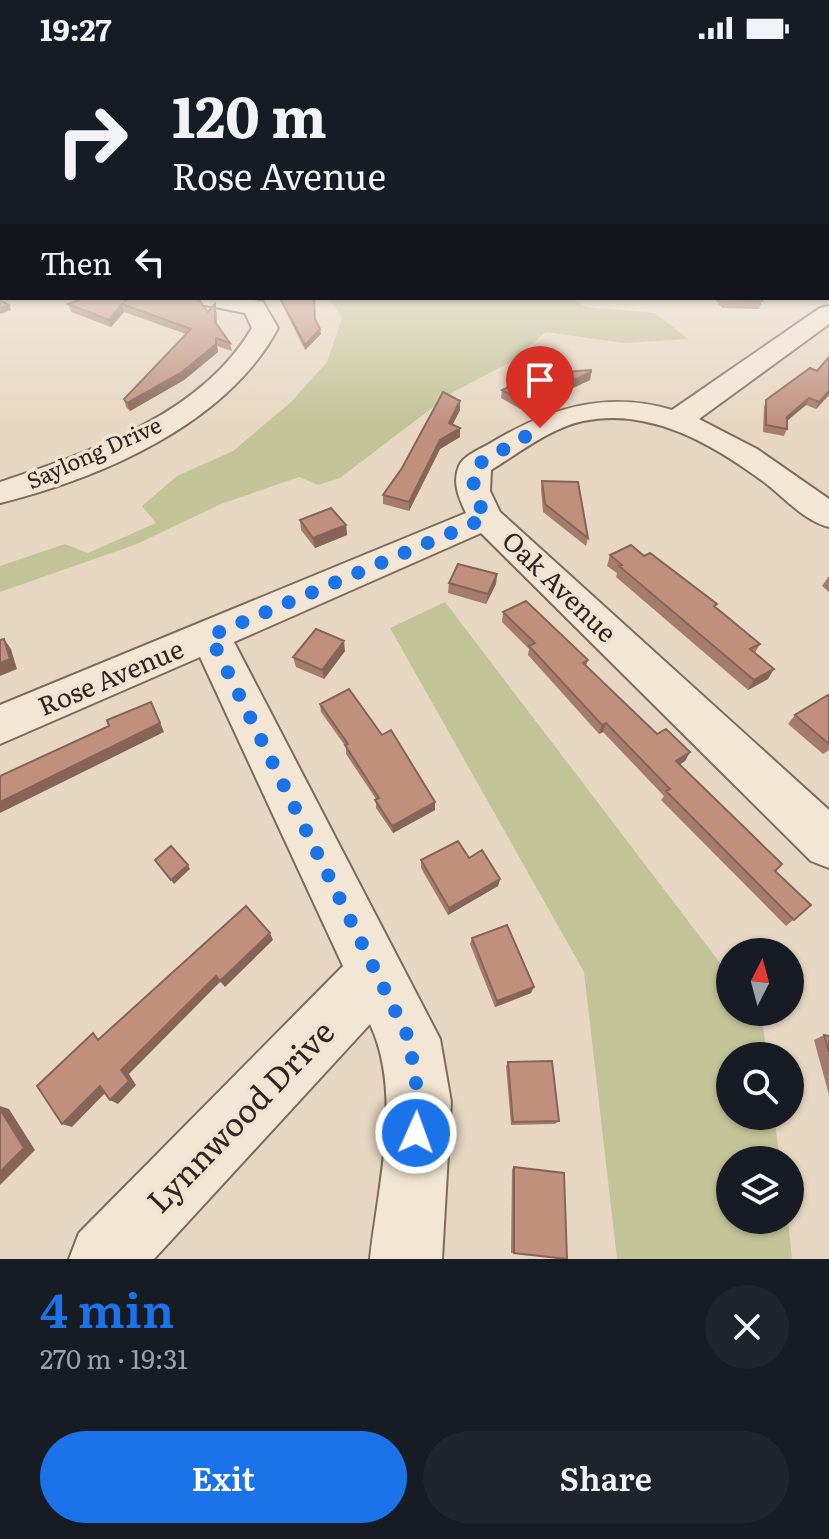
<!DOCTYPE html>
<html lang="en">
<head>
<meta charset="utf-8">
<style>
  :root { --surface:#171b24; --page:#20242c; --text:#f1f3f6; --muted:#9ea1a6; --accent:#1a73e8 }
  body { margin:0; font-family:Literata,serif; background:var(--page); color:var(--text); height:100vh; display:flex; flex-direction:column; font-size:30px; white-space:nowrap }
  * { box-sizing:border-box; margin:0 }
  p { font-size:26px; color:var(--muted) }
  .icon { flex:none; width:44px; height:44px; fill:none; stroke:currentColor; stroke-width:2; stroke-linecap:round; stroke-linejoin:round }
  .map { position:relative; height:1203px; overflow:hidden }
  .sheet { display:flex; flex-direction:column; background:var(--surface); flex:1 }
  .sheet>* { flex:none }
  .hud { position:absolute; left:0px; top:0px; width:830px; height:244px; box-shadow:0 2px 6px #0004; background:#171b24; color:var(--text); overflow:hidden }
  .needle { width:52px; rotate:6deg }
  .tools { position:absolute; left:716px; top:882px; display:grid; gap:16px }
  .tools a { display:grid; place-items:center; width:88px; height:88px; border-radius:50%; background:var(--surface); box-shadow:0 2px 6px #0004; font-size:40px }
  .pin { position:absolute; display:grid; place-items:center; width:68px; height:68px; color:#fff; margin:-82px -34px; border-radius:50% 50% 50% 0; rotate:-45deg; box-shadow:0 0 8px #0007 }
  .pin .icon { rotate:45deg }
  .me { position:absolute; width:88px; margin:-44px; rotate:2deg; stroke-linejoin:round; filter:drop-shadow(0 0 6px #0008) }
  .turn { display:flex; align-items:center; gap:28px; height:168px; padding:0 40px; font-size:36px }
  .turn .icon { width:104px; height:104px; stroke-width:2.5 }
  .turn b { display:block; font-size:56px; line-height:68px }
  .then { display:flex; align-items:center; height:76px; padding:0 40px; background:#0003; gap:16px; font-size:30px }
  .round { display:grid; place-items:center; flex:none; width:84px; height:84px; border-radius:42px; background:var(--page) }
  .headline { display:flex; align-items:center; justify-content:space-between; height:136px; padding:0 40px }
  h1 { font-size:48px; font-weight:600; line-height:60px; color:var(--accent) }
  .button { display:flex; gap:16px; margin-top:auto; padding:16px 40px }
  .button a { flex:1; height:92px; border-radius:48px; background:var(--accent); color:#fff; font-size:32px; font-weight:600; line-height:92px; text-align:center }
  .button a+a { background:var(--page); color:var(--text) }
  .status { display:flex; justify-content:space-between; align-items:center; height:56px; padding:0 40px; background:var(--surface); direction:ltr }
  .status svg { height:22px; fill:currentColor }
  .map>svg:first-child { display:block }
</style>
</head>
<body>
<div class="status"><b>19:27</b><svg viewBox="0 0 49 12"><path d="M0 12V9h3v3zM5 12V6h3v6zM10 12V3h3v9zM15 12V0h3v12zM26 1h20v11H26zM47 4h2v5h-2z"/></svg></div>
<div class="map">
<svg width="829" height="1203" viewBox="0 0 829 1203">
  <rect width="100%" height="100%" fill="#e7d7c2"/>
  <!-- green -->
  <path fill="#c3c398" d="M328,242H571L586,251L655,257L688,283L624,287L546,276L509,307L453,336L340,422L318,429L299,421L221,448L137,488L0,536V510L65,488L88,497L156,467L142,450L177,420L233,395L290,347L327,306L342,262Z
    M445,546L730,920V956H757L762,962L767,1000H730V1060H774L780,1104H730V1164H788L792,1203H617L584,916L390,572Z"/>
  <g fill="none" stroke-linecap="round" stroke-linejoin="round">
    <!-- minor casing -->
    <g stroke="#7f6a5c" stroke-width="4">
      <path id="minor" d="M2,221V235L0,236V222Z
        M191,242H244L263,246L278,272C227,368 101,422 0,447V426C91,396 201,359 252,272L245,257L195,247Z
        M829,250V268L699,363L757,393L829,443V471C804,465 784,441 764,426C712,388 650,351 583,365C550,372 519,397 491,414L490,435L500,456L829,754V812L811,805L481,477L234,586L440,983L451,1046L442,1203H370C378,1129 403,1038 370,968L154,1203H69L79,1177L343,910L200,601L0,688V649L466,457C459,442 452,427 459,410C463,400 480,393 489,388C547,353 605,334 672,354L820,252Z"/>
    </g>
    <!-- minor -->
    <use href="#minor" fill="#f3e6d4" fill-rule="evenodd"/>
  </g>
  <!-- wall -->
  <path fill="#a57c6c" d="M84,242L217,256V268L230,287L232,295L217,290L218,296L184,324L130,355L126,351L124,343L186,278L124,256L111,271L71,256L68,248Z
    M279,242H314L315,263L321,278L305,294Z
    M714,242H759L762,245L759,253L722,252Z
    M829,301V339L816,353L806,349L787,365V373L784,380L763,376L764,351L766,344L817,315Z
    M591,316L590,324L524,355L501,342L502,334Z
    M460,345V354L452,369L460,372V381L440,393L409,455L383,448V439Z
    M542,425L588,482L586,490L543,456L541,433Z
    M300,464L346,469L347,479L315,492L301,474Z
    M610,499L715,552L760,588L755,597L768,623L748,634L616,521L617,517L607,510Z
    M497,518L496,528L486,548L448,537L449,527Z
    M829,520V536L822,530Z
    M503,556L588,604L586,610L657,678L690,696L685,705L680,708L775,815L811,849L786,870L661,744L664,740L603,676L599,678L528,599L529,593L502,566Z
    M345,595L324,623L296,611L293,601Z
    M829,639V694L823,698L788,668L795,659Z
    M320,648L382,679L435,746V754L393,777L376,752V743L346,698V691L321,656Z
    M469,802L500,823L498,830L448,859L421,812V804Z
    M472,882L531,937L495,951L470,888Z
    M824,979L829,980V1039L814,984Z
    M508,1006L559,1065L555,1068L511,1069L506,1010Z
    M514,1111L561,1203L511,1197L512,1113Z"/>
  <!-- shaded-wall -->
  <path fill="#866558" d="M122,248L124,256L111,271L109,264Z
    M9,249L11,254L0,258V252Z
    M320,273L321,278L305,294V289Z
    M216,282L218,296L184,324L130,355L127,347Z
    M591,316L590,324L524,355L525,347Z
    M829,335V339L816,353L819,346Z
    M809,342L806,349L784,367L787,361Z
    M460,345V354L449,376V367Z
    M460,372V381L440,393L409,455V446L440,384Z
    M346,469L347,479L315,492L313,482Z
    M497,518L496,528L486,548L488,538Z
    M4,583L11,593L17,613L0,620V607Z
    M344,585L345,595L324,623L322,614Z
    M774,613L768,623L748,634L754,624Z
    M155,654L164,676L0,757V746Z
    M606,667L603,676L599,678L602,669Z
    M690,696L685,705L671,714L676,705Z
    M435,746V754L393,777L392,770Z
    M188,809L190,813L174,828L171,824Z
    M500,823L498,830L448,859L449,852Z
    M270,877L273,884L225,931L220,925Z
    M216,920L220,926L129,1018L136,1029L118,1048L110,1044L121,1014Z
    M534,931L531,937L495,951L497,945Z
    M100,1030L108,1034L72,1071L62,1068Z
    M0,1050L9,1053L35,1094L0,1129Z"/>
  <!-- building -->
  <path fill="#c0907d" stroke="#866558" stroke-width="2" d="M84,242H127L125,245L131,242H193L199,244L208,256L215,248V266L230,287L216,282V288L182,316L127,347L124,343L191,273L122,248L109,264L68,248Z
    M280,242H314L315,263L320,273L305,289Z
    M723,242H759L762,245L725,243Z
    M0,244L9,249L0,252Z
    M829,301V335L819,346L809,342L787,361V373L766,369V344L810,312L817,315Z
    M591,314V316L525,347L502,334L538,318Z
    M443,336L460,345L449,367L460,372L440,384L409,446L383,439L402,412Z
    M542,425L578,426L588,482L545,448Z
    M331,452L346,469L313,482L300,464Z
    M631,489L644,500L650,497L717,548L714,550L760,588L750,593L774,613L754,624L619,510L622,509L610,499Z
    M458,508L497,518L488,538L449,527Z
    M526,545L588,604L583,607L657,678L666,673L690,696L676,705L782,808L775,815L811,849L794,864L666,735L670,733L606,667L602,669L529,590L535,587L503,556Z
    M316,573L344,585L322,614L293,601Z
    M4,583L10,603L0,607V584Z
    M349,633L382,679L391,674L435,746L392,770L375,744L379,742L345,689L348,688L320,648Z
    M828,639H829V688L795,659Z
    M151,646L160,667L0,746V720L109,670L107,664Z
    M458,785L469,802L482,794L500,823L449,852L421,804Z
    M171,790L188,809L171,824L155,804Z
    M246,850L270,877L220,925L216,920L121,1014L129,1025L110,1044L100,1030L62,1068L37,1030L93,977L98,984Z
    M507,869L534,931L497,945L472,882Z
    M824,979L829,980V996Z
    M552,1005L559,1065L513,1066L508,1006Z
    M0,1053L24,1092L0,1116Z
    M514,1111L564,1117L567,1203L514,1197Z"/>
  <!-- sky -->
  <linearGradient id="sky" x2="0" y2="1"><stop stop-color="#8db6d2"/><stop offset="0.54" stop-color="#f4ede4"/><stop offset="1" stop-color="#f4ede4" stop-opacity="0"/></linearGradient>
  <rect width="829" height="367" fill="url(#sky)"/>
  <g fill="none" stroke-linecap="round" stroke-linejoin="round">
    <!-- route -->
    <path stroke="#1a73e8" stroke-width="14" stroke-dasharray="0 25.2" d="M416,1077L419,1046L409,983L210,580L486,462L473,435L475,410L540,372"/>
  </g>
  <g text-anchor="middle" stroke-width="7" stroke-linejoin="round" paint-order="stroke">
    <!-- far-street labels -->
    <g font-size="22" fill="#30241e" stroke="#f0e3d1">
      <text transform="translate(94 397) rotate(-24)" y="8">Saylong Drive</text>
    </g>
    <!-- street labels -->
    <g font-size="26" fill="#30241e" stroke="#f0e3d1">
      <text transform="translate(559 531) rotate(44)" y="9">Oak Avenue</text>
      <text transform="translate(111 622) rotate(-23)" y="9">Rose Avenue</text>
    </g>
    <!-- near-street labels -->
    <g font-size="32" fill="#30241e" stroke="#f0e3d1">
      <text transform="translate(241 1061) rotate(-46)" y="11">Lynnwood Drive</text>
    </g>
  </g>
</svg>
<div class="tools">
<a><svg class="needle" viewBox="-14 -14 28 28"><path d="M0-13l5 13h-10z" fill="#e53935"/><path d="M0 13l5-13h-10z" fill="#9ea1a6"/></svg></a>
<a><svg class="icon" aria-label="search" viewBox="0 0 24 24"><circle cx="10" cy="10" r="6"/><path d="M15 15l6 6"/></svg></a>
<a><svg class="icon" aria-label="layers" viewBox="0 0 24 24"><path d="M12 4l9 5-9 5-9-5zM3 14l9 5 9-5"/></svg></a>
</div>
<div class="pin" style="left:540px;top:372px;background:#d93025"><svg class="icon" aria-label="arrive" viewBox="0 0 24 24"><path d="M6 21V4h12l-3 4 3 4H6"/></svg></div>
<svg class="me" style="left:416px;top:1077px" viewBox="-20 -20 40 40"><circle r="17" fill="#1a73e8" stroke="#fff" stroke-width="3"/><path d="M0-11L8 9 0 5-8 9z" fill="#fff"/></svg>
<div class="hud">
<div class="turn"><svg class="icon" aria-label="right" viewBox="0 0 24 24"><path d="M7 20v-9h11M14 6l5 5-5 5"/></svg><div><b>120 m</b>Rose Avenue</div></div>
<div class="then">Then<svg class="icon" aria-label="left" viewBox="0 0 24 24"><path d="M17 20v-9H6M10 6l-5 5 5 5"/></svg></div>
</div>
</div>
<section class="sheet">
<div class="headline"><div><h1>4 min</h1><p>270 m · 19:31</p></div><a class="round"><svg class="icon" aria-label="close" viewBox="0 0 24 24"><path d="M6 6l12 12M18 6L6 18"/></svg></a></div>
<div class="button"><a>Exit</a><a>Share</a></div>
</section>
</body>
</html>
